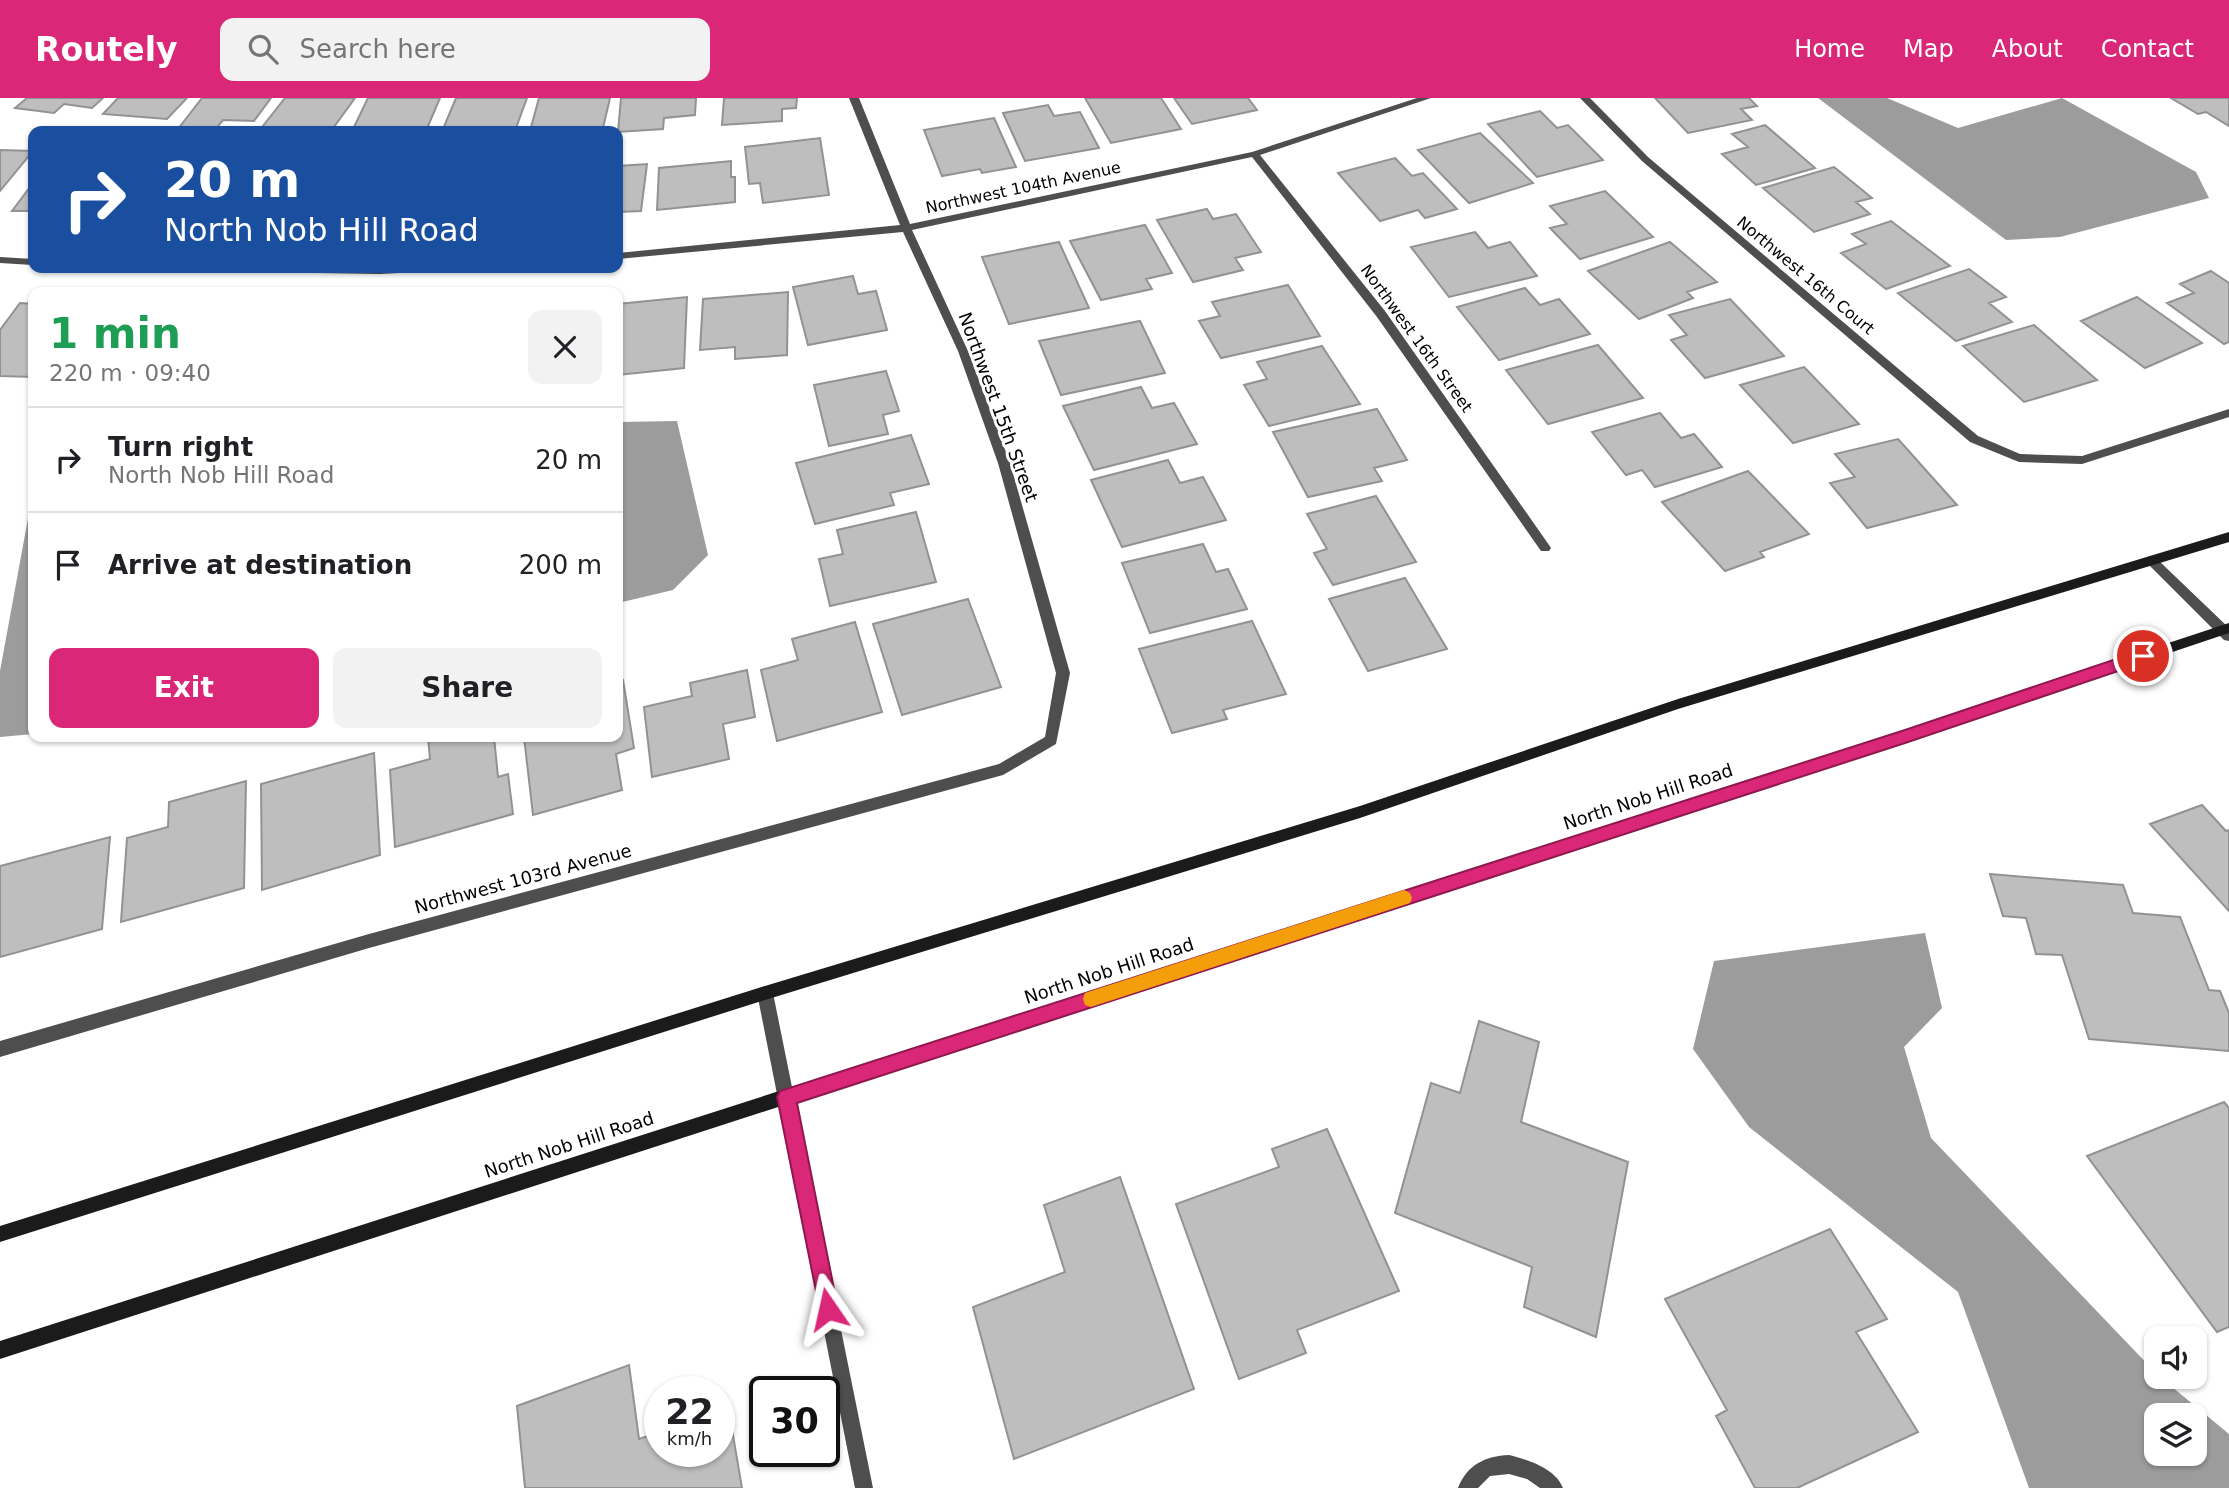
<!DOCTYPE html>
<html lang="en">
<head>
<meta charset="utf-8">
<style>
  :root { --surface:#fff; --page:#f2f2f2; --text:#202124; --muted:#757577; --line:#e0e0e0; --accent:#db2777 }
  body { margin:0; font-family:"DejaVu Sans",sans-serif; background:var(--page); color:var(--text); height:100vh; display:flex; flex-direction:column; font-size:26px; white-space:nowrap }
  * { box-sizing:border-box; margin:0 }
  p { font-size:23px; color:var(--muted) }
  .icon { flex:none; width:38px; height:38px; fill:none; stroke:currentColor; stroke-width:2; stroke-linecap:round; stroke-linejoin:round }
  .map { position:relative; flex:1; overflow:hidden }
  .side { position:absolute; left:28px; top:189px; width:595px; height:455px; display:flex; flex-direction:column; background:var(--surface); border-radius:14px; box-shadow:0 2px 5px #0004 }
  .side>* { flex:none }
  .top-card { position:absolute; left:28px; top:28px; width:595px; height:147px; border-radius:14px; box-shadow:0 2px 5px #0004; background:#1a4fa0; color:#fff; overflow:hidden }
  .buttons { position:absolute; left:2144px; top:1228px; display:grid; gap:14px }
  .buttons a { display:grid; place-items:center; width:63px; height:63px; border-radius:14px; background:var(--surface); box-shadow:0 2px 5px #0004; font-size:35px }
  .speed { position:absolute; left:644px; top:1278px; display:flex; gap:14px; font-size:35px; font-weight:700; text-align:center }
  .speed>* { display:grid; place-content:center; width:91px; height:91px; border-radius:50%; background:var(--surface); box-shadow:0 2px 5px #0004; line-height:1 }
  .speed small { font-size:18px; font-weight:400 }
  .speed .limit { border:4px solid #111; border-radius:10px; background:#fff; color:#111 }
  .pin { position:absolute; display:grid; place-items:center; width:60px; height:60px; color:#fff; margin:-30px; border:4px solid #fff; border-radius:50%; box-shadow:0 2px 7px #0007 }
  .me { position:absolute; width:77px; margin:-38px; rotate:349deg; stroke-linejoin:round; filter:drop-shadow(0 0 5px #0008) }
  .turn { display:flex; align-items:center; gap:24px; height:147px; padding:0 21px; font-size:32px }
  .turn .icon { width:91px; height:91px; stroke-width:2.5 }
  .turn b { display:block; font-size:49px; line-height:60px }
  .round { display:grid; place-items:center; flex:none; width:74px; height:74px; border-radius:14px; background:var(--page) }
  .headline { display:flex; align-items:center; justify-content:space-between; height:119px; padding:0 21px }
  h1 { font-size:42px; font-weight:700; line-height:52px; color:#1e9e55 }
  .action { display:flex; gap:14px; margin-top:auto; padding:14px 21px }
  .action a { flex:1; height:80px; border-radius:14px; background:var(--accent); color:#fff; font-size:28px; font-weight:700; line-height:80px; text-align:center }
  .action a+a { background:var(--page); color:var(--text) }
  ul { padding:0; list-style:none }
  li { display:flex; align-items:center; gap:21px; height:105px; padding:0 21px; border-top:2px solid var(--line) }
  li div { flex:1 }
  li b { display:block; font-size:26px }
  li em { font-style:normal }
  header { display:flex; align-items:center; gap:42px; box-sizing:border-box; height:98px; padding:0 35px; background:var(--accent); color:#fff }
  header strong { font-size:33px }
  nav { display:flex; gap:38px; margin-inline-start:auto; font-size:24px }
  .search { width:490px; height:63px; background:var(--page); display:flex; align-items:center; gap:18px; box-sizing:border-box; padding:0 24px; border-radius:14px; color:var(--muted); font-size:26px }
  .map>svg:first-child { display:block }
</style>
</head>
<body>
<header>
<strong>Routely</strong>
<div class="search"><svg class="icon" aria-label="search" viewBox="0 0 24 24"><circle cx="10" cy="10" r="6"/><path d="M15 15l6 6"/></svg>Search here</div>
<nav><a>Home</a><a>Map</a><a>About</a><a>Contact</a></nav>
</header>
<div class="map">
<svg width="2229" height="1390" viewBox="0 0 2229 1390">
  <rect width="100%" height="100%" fill="#fff"/>
  <!-- water -->
  <path fill="#9c9c9c" fill-rule="evenodd" d="M1818,0H1887L1958,30L2062,0L2196,74L2209,100L2060,139L2006,142Z
    M677,323L708,457L673,492L618,505V324Z
    M33,393V636L0,639V573Z
    M1925,835L1942,910L1904,949L1931,1040L2156,1275V1279H2160L2229,1336V1390H2029L1958,1194L1749,1029L1693,951L1714,863ZM2156,1318H2194V1356H2156Z"/>
  <!-- building -->
  <path fill="#bebebe" stroke="#929292" stroke-width="2" d="M27,0H103L92,10L64,6L54,15L15,10Z
    M118,0H187L167,21L103,16Z
    M202,0H271L254,23L223,22L215,32L178,31Z
    M285,0H355L331,33H259Z
    M368,0H440L426,33H352Z
    M456,0H527L516,30L443,31Z
    M539,0H610L603,30L530,33Z
    M621,0H696L695,17L664,20L663,31L618,34Z
    M724,0H797L796,10L782,11V23L722,27Z
    M1085,0H1161L1181,31L1111,45Z
    M1174,0H1248L1257,12L1192,26Z
    M1655,0H1749L1757,8L1741,11L1752,22L1688,35Z
    M2171,0H2229V28L2206,14L2198,16Z
    M1048,7L1054,18L1080,14L1099,50L1025,63L1003,15Z
    M1540,13L1557,30L1568,27L1603,62L1537,79L1488,26Z
    M994,20L1016,69L982,75L980,71L942,78L924,32Z
    M1765,27L1815,70L1756,87L1722,56L1748,49L1732,36Z
    M1480,35L1533,85L1469,105L1418,52Z
    M820,40L829,97L763,105L760,85L749,86L745,49Z
    M0,52L33,53L0,93Z
    M1395,60L1412,78L1423,75L1457,111L1425,120L1418,112L1380,123L1338,75Z
    M731,63V79H735V104L657,112L659,70Z
    M647,66L641,113L618,114V68Z
    M1834,69L1872,100L1856,104L1870,116L1814,134L1763,90Z
    M33,85V113H12Z
    M1605,93L1653,139L1580,161L1550,130L1567,126L1550,108Z
    M1207,111L1213,121L1236,116L1261,154L1235,160L1243,172L1193,184L1157,122Z
    M1891,123L1950,168L1886,191L1841,155L1866,146L1852,136Z
    M1145,127L1172,175L1146,181L1152,191L1101,202L1070,143Z
    M1475,134L1488,150L1510,144L1537,178L1449,199L1411,149Z
    M1059,144L1089,210L1009,226L982,159Z
    M1670,144L1717,184L1687,194L1693,200L1639,221L1588,173Z
    M1969,171L2006,199L1989,205L2012,224L1956,243L1898,195Z
    M2211,173L2229,185V244L2224,246L2167,205L2194,195L2180,186Z
    M853,178L858,196L876,193L887,232L808,247L793,189Z
    M1288,187L1320,238L1221,260L1199,223L1220,218L1212,204Z
    M1525,190L1540,207L1559,201L1590,236L1499,262L1457,209Z
    M788,194L787,257L735,261V249L700,252L703,201Z
    M687,199L684,270L618,277V206Z
    M2137,199L2202,245L2145,270L2081,223Z
    M1730,201L1784,258L1705,280L1671,242L1687,237L1669,217Z
    M20,205L33,206V279L0,278V232Z
    M1140,223L1165,275L1061,297L1039,243Z
    M2034,227L2097,282L2024,304L1963,248Z
    M1598,247L1643,300L1548,326L1506,272Z
    M1322,248L1360,306L1269,328L1244,287L1267,281L1257,264Z
    M1804,269L1859,326L1793,345L1740,287Z
    M886,273L899,313L883,317L888,336L829,348L814,287Z
    M1141,289L1152,310L1174,305L1197,346L1094,372L1063,308Z
    M1377,311L1407,362L1374,370L1382,383L1308,399L1273,334Z
    M1660,315L1681,340L1694,336L1722,369L1655,389L1642,372L1626,377L1592,334Z
    M911,337L929,386L890,395L894,407L815,426L796,365Z
    M1898,341L1957,407L1867,430L1830,385L1855,379L1835,356Z
    M1168,362L1180,385L1203,379L1226,422L1122,449L1091,382Z
    M1748,373L1809,436L1760,454L1764,459L1725,473L1662,404Z
    M1376,398L1416,464L1333,487L1314,455L1327,451L1307,416Z
    M916,414L936,484L830,508L819,461L843,456L837,432Z
    M1203,446L1216,474L1228,471L1247,511L1150,535L1122,465Z
    M1405,480L1447,551L1368,573L1329,501Z
    M968,501L1001,589L902,617L873,526Z
    M1252,523L1286,596L1223,612L1227,621L1172,635L1139,551Z
    M855,524L882,614L777,643L761,572L798,562L792,541Z
    M747,572L755,619L723,626L729,661L652,679L644,609L692,598L690,585Z
    M623,582L634,650L616,656L622,692L533,717L524,639H618V583Z
    M428,639H494L498,679L508,676L513,716L395,749L390,672L430,661Z
    M374,655L380,757L262,792L261,686Z
    M246,683L244,790L121,824L127,740L168,729L169,704Z
    M2202,707L2226,733L2229,732V813L2150,726Z
    M110,739L102,831L0,859V768Z
    M1990,776L2123,787L2133,815L2180,819L2209,892L2220,893L2229,915V953L2089,941L2062,857L2036,856L2026,820L2003,818Z
    M1479,923L1539,944L1521,1024L1628,1064L1596,1239L1524,1209L1532,1169L1395,1115L1431,985L1460,995Z
    M2224,1004L2229,1010V1229L2217,1234L2087,1058Z
    M1327,1031L1399,1193L1297,1232L1306,1255L1239,1281L1176,1106L1279,1069L1272,1051Z
    M1120,1079L1194,1291L1014,1361L973,1209L1065,1174L1044,1107Z
    M1830,1131L1887,1221L1856,1234L1918,1334L1797,1390H1755L1716,1318L1727,1312L1665,1201Z
    M629,1267L639,1341L660,1334V1353H719V1312L728,1308L742,1390H525L517,1308Z"/>
  <g fill="none" stroke-linecap="round" stroke-linejoin="round">
    <!-- street -->
    <path fill="#4e4e4e" fill-rule="evenodd" d="M849,0H859L910,126L1252,54L1417,0H1431L1260,57L1385,213L1549,447L1551,450L1549,453H1541L1377,219L1252,59L912,132L968,253L1010,365L1070,575L1056,646L1003,677L369,850L0,959V943L369,836L999,666L1045,639L1056,575L998,365L958,253L903,134L618,161V155L900,127Z
      M1580,0H1590L1648,59L1978,338L2020,356L2082,358L2229,311V319L2082,366L2019,364L1970,344L1642,63Z
      M0,159L33,161V167L0,165Z
      M192,170H440L435,173L380,176L197,173Z
      M2153,459L2157,461L2229,530V543L2224,542L2149,467L2147,464Z
      M765,888L770,890L773,895L873,1390H855L757,895L760,890Z
      M1509,1357C1528,1362 1555,1370 1563,1390H1540L1527,1381L1509,1376L1490,1378L1478,1390H1458C1467,1367 1485,1358 1509,1357Z"/>
    <!-- secondary -->
    <path fill="#1b1b1b" fill-rule="evenodd" d="M2229,434V444L1678,611L1360,720L765,902L0,1144V1128L765,888L1360,708L1678,601Z
      M2229,525V535L1905,644L0,1261V1243L1905,632Z"/>
  </g>
  <!-- route -->
  <path fill="#db2777" stroke="#8e194d" stroke-width="2" d="M2143,552L2148,554L2151,558L2148,563L1905,645L797,1005L838,1211L835,1218L828,1221L821,1218L777,999L780,993L1905,632Z"/>
  <!-- slow -->
  <path fill="#f59e0b" d="M1404,792L1410,795L1412,800L1410,805L1404,807L1091,909L1085,907L1083,901L1085,895L1091,893Z"/>
  <g text-anchor="middle" stroke-width="6" stroke-linejoin="round" paint-order="stroke">
    <!-- far-street labels -->
    <g font-size="16" fill="#000" stroke="#fff">
      <text transform="translate(1023 89) rotate(-12)" y="6">Northwest 104th Avenue</text>
      <text transform="translate(1806 177) rotate(40)" y="6">Northwest 16th Court</text>
      <text transform="translate(1417 240) rotate(54)" y="6">Northwest 16th Street</text>
    </g>
    <!-- street labels -->
    <g font-size="18" fill="#000" stroke="#fff">
      <text transform="translate(998 309) rotate(70)" y="6">Northwest 15th Street</text>
      <text transform="translate(1648 699) rotate(-18)" y="6">North Nob Hill Road</text>
      <text transform="translate(523 781) rotate(-15)" y="6">Northwest 103rd Avenue</text>
      <text transform="translate(1109 873) rotate(-18)" y="6">North Nob Hill Road</text>
      <text transform="translate(569 1047) rotate(-18)" y="6">North Nob Hill Road</text>
    </g>
  </g>
</svg>
<div class="buttons">
<a><svg class="icon" aria-label="sound" viewBox="0 0 24 24"><path d="M4 9h4l5-4v14l-5-4H4zM17 9q2 3 0 6"/></svg></a>
<a><svg class="icon" aria-label="layers" viewBox="0 0 24 24"><path d="M12 4l9 5-9 5-9-5zM3 14l9 5 9-5"/></svg></a>
</div>
<div class="speed"><div>22<small>km/h</small></div><div class="limit">30</div></div>
<div class="pin" style="left:2143px;top:558px;background:#d93025"><svg class="icon" aria-label="arrive" viewBox="0 0 24 24"><path d="M6 21V4h12l-3 4 3 4H6"/></svg></div>
<svg class="me" style="left:828px;top:1211px" viewBox="-20 -20 40 40"><path d="M0-17L14 15 0 8-14 15z" fill="#db2777" stroke="#fff" stroke-width="4"/></svg>
<div class="top-card">
<div class="turn"><svg class="icon" aria-label="right" viewBox="0 0 24 24"><path d="M7 20v-9h11M14 6l5 5-5 5"/></svg><div><b>20 m</b>North Nob Hill Road</div></div>
</div>
<section class="side">
<div class="headline"><div><h1>1 min</h1><p>220 m · 09:40</p></div><a class="round"><svg class="icon" aria-label="close" viewBox="0 0 24 24"><path d="M6 6l12 12M18 6L6 18"/></svg></a></div>
<ul>
<li><svg class="icon" aria-label="right" viewBox="0 0 24 24"><path d="M7 20v-9h11M14 6l5 5-5 5"/></svg><div><b>Turn right</b><p>North Nob Hill Road</p></div><em>20 m</em></li>
<li><svg class="icon" aria-label="arrive" viewBox="0 0 24 24"><path d="M6 21V4h12l-3 4 3 4H6"/></svg><div><b>Arrive at destination</b></div><em>200 m</em></li>
</ul>
<div class="action"><a>Exit</a><a>Share</a></div>
</section>
</div>
</body>
</html>
